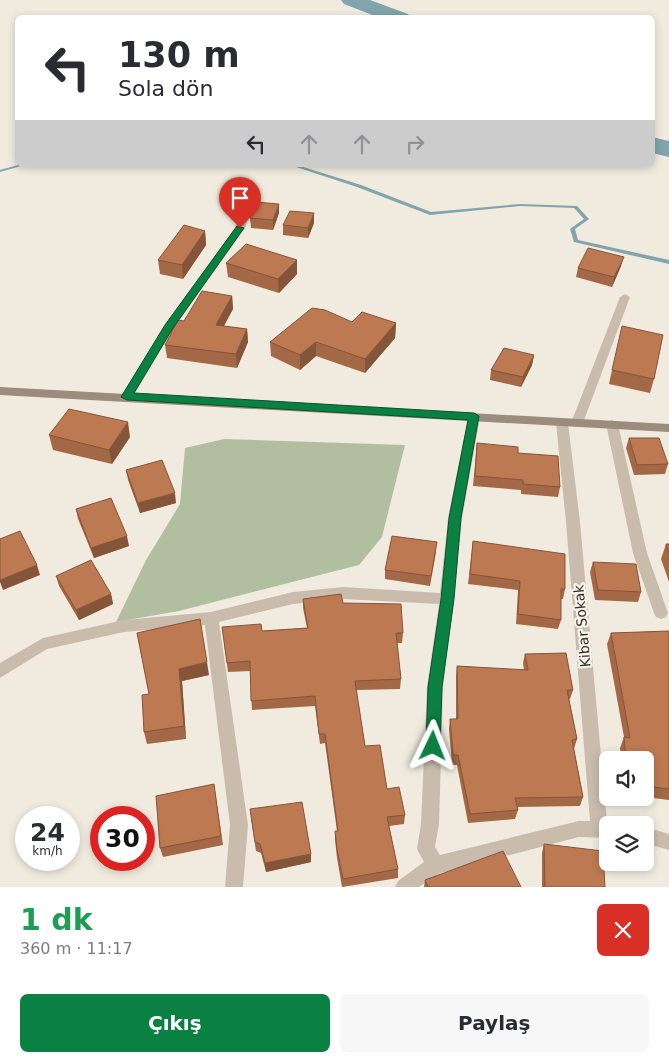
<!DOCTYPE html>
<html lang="tr">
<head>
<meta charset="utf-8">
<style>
  :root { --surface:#fff; --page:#f7f7f7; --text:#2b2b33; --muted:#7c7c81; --accent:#0b8043 }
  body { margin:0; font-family:"DejaVu Sans",sans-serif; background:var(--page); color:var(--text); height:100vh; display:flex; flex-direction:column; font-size:19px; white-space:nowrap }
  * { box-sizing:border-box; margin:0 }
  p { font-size:16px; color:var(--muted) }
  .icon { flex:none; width:28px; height:28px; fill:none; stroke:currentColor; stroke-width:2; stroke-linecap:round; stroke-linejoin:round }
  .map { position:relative; height:887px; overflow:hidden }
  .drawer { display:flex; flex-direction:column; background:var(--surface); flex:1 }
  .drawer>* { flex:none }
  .hud { position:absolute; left:15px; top:15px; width:640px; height:152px; border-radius:8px; box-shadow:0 2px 8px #0003; background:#fff; color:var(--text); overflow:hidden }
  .tools { position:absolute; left:599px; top:751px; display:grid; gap:10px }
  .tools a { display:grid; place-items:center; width:55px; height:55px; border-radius:8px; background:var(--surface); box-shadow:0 2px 8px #0003; font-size:25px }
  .speed { position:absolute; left:15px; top:806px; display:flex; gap:10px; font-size:25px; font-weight:700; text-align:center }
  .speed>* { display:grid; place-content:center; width:65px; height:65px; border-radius:50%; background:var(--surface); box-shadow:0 2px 8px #0003; line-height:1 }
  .speed small { font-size:12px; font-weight:400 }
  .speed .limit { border:8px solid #d22; background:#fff; color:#111 }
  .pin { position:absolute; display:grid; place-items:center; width:42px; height:42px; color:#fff; margin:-51px -21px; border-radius:50% 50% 50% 0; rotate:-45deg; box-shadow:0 0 5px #0007 }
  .pin .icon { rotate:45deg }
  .me { position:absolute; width:55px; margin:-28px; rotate:2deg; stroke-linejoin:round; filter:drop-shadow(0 0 4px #0008) }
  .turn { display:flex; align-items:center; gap:18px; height:105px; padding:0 20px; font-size:22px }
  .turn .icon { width:65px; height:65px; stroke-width:2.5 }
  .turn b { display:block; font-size:35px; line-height:42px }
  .lanes { display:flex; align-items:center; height:48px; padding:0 20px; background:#0003; justify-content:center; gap:25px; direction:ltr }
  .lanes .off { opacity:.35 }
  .round { display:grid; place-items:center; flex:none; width:52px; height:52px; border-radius:8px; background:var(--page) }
  .overview { display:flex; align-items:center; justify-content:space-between; height:85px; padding:0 20px }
  h1 { font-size:30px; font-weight:800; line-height:38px; color:#1e9e55 }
  .button { display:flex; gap:10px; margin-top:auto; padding:10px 20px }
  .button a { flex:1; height:58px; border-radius:8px; background:var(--accent); color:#fff; font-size:20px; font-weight:800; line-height:58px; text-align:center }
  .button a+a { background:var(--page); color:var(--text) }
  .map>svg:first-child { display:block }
</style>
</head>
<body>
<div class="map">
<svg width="669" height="887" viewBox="0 0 669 887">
  <rect width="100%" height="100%" fill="#f1ebdf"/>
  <!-- green -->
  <path fill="#b1bfa0" d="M224,439L405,445L382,537L359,565L179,611L116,622L146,560L180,504L185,448Z"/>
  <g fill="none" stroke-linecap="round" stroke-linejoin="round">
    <!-- stream -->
    <path fill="#80a5ac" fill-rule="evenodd" d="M18,165H25L0,172V170Z
      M290,165H297L361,185L431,212L520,204L577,206L589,219L575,229L578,240L669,260V264L574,242L570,229L584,219L574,208L520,206L430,215L357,187Z"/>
    <!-- river -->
    <path fill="#80a5ac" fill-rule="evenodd" d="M341,0H370L408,14L411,18H380L344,4Z
      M652,137L669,141V157L652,153Z"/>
    <!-- street -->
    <path fill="#c9bcac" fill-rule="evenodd" d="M246,204L251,207L245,228L174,328L131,400H123L121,397L165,325L235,228L241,207Z
      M625,294L630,297L583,423L581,426H573L571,423L620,297Z
      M474,413L480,417L462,518L454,599L443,687L439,824L435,847L440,855L579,821H590L566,522L556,423L562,419L568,423L580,522L607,822L614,825H608V838L579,837L440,873L419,887H395L398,881L424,862L417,849L421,824L427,687L439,604L343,599L293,604L219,622L248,825L243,887H225L230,825L205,625L124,632L47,649L0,678V663L43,638L124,620L211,612L293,592L343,587L440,593L448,518L468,417Z
      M612,420L618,424L647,553L668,613L666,617L661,619L656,617L654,613L633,553L606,424Z
      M645,827L669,834V850L645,843Z"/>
    <!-- secondary -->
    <path fill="#9c8c7d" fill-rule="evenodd" d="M0,387L669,424V432L0,395Z"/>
  </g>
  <!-- wall -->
  <path fill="#a36846" d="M279,213L273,230L251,228L250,218Z
    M314,223L308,238L283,235V225Z
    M205,231L206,245L183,279L160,274L158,260Z
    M297,260V274L279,293L228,277L226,263Z
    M621,266L612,287L576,277L578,268Z
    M232,296L233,309L224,326L247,329L248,342L237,368L167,358L165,345L184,321Z
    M352,322L396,323L395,338L365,373L316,356L300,370L271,356L270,342Z
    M534,355L532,365L521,387L490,380L491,370Z
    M612,370L654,379L650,393L609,384Z
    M49,435L130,437L112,464L53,450Z
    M629,438L668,464L665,474L634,475L626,448Z
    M477,443L518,453L560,487L558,497L521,494V490L473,486Z
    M126,470L176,503L140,513L128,480Z
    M76,509L129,546L94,558L78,519Z
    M473,541L565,589L563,599H561V620L558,629L516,624L518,590L468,584Z
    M666,544H669V582L661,559Z
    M436,552L430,586L385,579V570Z
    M593,562L641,592L638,602L595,600L590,572Z
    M56,576L111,594L113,604L79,620L59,586Z
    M303,599L343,603L403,633L402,643H397L401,679L400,689L356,690L365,746L387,789L405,815L404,824L389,826L398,869V878L342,887L337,858L335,840V831H337L325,743L320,744L315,706L252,710L250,671L228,672L222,627L262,631L307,628L303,608Z
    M669,631V800L645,797V760H621L620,748L624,737L607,644L611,633Z
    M137,633L209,675L182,681L186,739L147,744L144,732L149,694Z
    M525,654L573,690L570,699H569L577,739L574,749L583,797L580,806L517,807L518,810L515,819L468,823L457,765H452L449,729L450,719H456V676L457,666L524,670L523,663Z
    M214,784L223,845L163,857L160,848Z
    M251,818L311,862L266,872L261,853L256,851Z
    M544,844L605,887H542V853Z
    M425,880L521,887H424Z"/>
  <!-- shaded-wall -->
  <path fill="#845539" d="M279,204V213L273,230V220Z
    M314,213V223L308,238V228Z
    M205,231L206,245L183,279L182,265Z
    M624,257L621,266L612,287L614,277Z
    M297,260V274L279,293L278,279Z
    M232,296L233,309L217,338L216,325Z
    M396,323L395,338L365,373V359Z
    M247,329L248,342L237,368L236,354Z
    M316,342V356L300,370V355Z
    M534,355L532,365L521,387L523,377Z
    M128,422L130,437L112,464L109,450Z
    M175,493L176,503L140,513L138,503Z
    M127,536L129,546L94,558L91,548Z
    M37,565L40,575L3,590L0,582V580Z
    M111,594L113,604L79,620L76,610Z
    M207,662L209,675L182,681L186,739L184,726L179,669Z
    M311,854V862L266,872L265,863Z"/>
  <!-- building -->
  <path fill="#bd7951" stroke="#845539" d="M256,202L279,204L273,220L250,218Z
    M290,211L314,213L308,228L283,225Z
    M184,225L205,231L182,265L158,260Z
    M246,244L297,260L278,279L226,263Z
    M588,248L624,257L614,277L578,268Z
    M202,291L232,296L216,325L247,329L236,354L165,345L178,320L184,321Z
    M312,308L325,310L352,322L362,312L396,323L365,359L316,342L300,355L270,342Z
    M622,326L663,335L654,379L612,370Z
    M504,348L534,355L523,377L491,370Z
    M69,409L128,422L109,450L49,435Z
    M629,438H659L668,464L637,465Z
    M477,443L518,447V453L558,456L560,487L523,484V480L475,476Z
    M162,460L175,493L138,503L126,470Z
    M111,498L127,536L91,548L76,509Z
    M20,531L37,565L0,580V539Z
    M392,536L437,542L431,576L385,570Z
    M473,541L565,554V589H561V620L518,614L520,581L470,574Z
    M666,544H669V554Z
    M91,560L111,594L76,610L56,576Z
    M593,562L636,564L641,592L598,590Z
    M341,594L343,603L401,604L403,633H396L401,679L355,681L365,746L380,745L387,789L399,787L405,815L387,817L398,869L343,879L337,849L335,831H338L325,734H319L315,696L251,701L250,661L227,663L222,627L261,624L262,631L308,628L303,599Z
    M200,619L207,662L179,669L184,726L144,732L142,695L149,694L137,633Z
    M669,631V789L645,786V760H626L624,737L630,738L611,633Z
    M566,653L573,690H567L577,739L572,740L583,797L515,798L518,810L470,814L458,755H453L450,719H458L457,666L528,670L525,654Z
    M214,784L221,836L160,848L156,796Z
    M302,802L311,854L265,863L260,844L255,842L250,809Z
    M544,844L603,851L605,887H545Z
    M503,851L521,887H428L425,880Z"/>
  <!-- route -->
  <path fill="#0b8043" stroke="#07532c" d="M237,226L244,228L173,328L134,393L474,413L479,416L461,518L454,599L442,687L440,746L438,751L433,753L428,751L426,746L428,687L441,599L449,518L468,420L127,400L121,397L165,325Z"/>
  <g text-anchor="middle" stroke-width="4.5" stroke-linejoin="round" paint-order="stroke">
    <!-- street labels -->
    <g font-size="14" fill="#37302a" stroke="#f9f4eb">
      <text transform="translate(582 626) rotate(-95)" y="5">Kibar Sokak</text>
    </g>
  </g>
</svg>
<div class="tools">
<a><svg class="icon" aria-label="sound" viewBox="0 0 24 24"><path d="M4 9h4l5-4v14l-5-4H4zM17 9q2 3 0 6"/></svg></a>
<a><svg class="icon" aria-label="layers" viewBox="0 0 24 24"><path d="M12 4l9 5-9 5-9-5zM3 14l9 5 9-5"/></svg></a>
</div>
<div class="speed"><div>24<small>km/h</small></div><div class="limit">30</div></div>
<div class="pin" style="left:240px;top:228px;background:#d93025"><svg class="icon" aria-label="arrive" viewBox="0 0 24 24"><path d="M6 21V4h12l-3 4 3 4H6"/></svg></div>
<svg class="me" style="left:433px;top:746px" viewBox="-20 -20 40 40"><path d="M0-17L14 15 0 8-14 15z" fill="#0b8043" stroke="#fff" stroke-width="4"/></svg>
<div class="hud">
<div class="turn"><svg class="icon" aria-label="left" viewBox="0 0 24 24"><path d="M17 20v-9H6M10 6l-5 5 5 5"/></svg><div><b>130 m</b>Sola dön</div></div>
<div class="lanes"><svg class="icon" aria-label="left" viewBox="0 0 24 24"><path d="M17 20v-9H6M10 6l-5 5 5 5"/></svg><svg class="icon off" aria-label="ahead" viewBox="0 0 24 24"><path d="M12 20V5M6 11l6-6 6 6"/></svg><svg class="icon off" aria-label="ahead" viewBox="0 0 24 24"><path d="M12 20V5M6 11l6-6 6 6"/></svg><svg class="icon off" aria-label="right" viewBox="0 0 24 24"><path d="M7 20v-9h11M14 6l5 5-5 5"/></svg></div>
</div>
</div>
<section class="drawer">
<div class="overview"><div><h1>1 dk</h1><p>360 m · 11:17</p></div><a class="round" style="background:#d93025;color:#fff"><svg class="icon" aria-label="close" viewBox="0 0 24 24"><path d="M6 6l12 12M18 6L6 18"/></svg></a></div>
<div class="button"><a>Çıkış</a><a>Paylaş</a></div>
</section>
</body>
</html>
